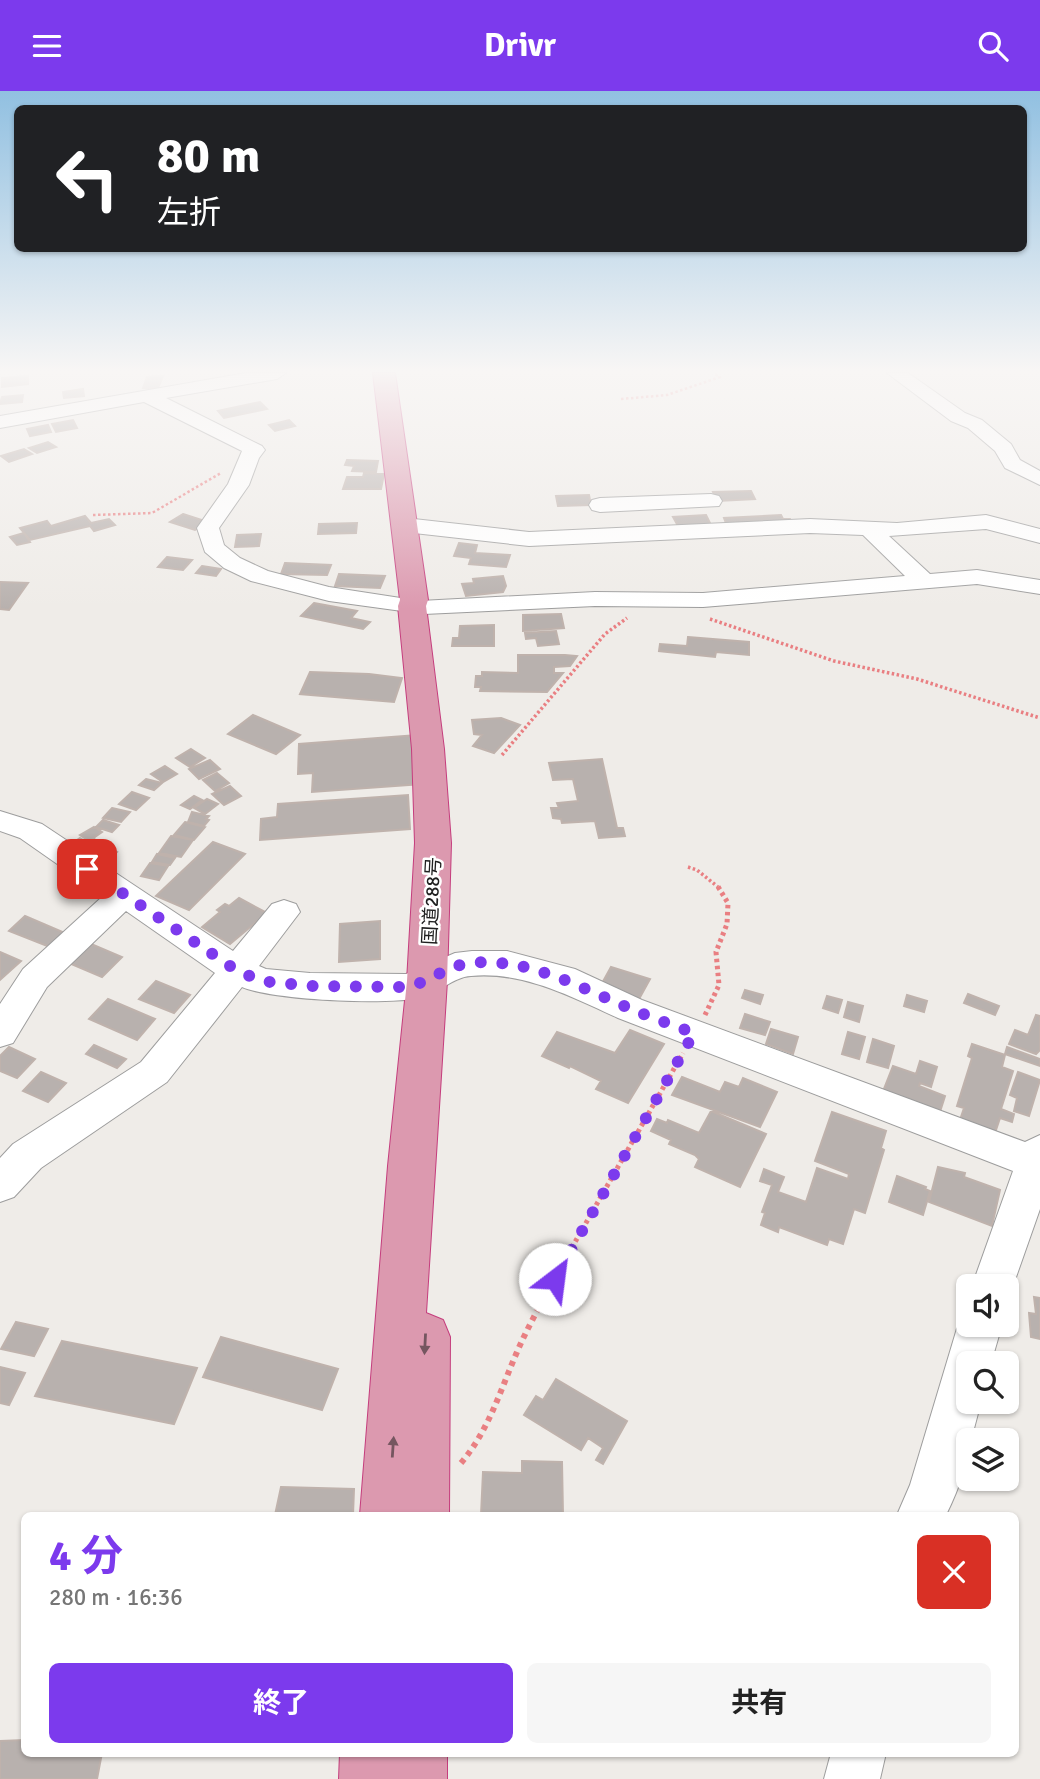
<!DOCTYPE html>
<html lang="ja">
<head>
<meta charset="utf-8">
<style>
  :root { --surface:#fff; --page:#f6f6f6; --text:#222; --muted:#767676; --accent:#7c3aed }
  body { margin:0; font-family:Signika,"Noto Sans JP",sans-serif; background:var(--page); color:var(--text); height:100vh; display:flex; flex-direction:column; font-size:26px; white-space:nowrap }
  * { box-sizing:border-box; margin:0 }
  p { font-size:23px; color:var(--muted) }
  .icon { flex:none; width:38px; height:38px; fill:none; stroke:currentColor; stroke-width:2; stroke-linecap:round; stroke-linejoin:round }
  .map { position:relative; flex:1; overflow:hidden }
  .side { position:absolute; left:21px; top:1421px; width:998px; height:245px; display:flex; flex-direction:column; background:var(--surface); border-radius:10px; box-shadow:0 2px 5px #0004 }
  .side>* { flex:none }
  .hud { position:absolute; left:14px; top:14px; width:1013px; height:147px; border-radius:10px; box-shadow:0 2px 5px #0004; background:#202124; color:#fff; overflow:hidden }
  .fabs { position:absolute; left:956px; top:1183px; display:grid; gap:14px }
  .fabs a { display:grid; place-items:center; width:63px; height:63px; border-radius:10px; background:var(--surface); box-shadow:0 2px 5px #0004; font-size:35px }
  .pin { position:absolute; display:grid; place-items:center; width:60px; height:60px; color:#fff; margin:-30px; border-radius:14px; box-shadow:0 4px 10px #0006 }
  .me { position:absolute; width:77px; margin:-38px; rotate:30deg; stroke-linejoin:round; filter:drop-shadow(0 0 5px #0008) }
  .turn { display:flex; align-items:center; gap:24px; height:147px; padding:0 28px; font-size:32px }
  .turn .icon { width:91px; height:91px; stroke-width:2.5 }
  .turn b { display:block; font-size:49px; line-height:60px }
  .round { display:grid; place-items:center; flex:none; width:74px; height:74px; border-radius:10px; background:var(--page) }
  .headline { display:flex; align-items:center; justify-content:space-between; height:119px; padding:0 28px }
  h1 { font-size:42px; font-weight:700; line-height:52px; color:var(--accent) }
  .action { display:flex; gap:14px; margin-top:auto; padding:14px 28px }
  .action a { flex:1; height:80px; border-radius:10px; background:var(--accent); color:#fff; font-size:28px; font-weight:700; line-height:80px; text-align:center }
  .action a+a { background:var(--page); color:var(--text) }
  header { display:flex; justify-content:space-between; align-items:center; height:91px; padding:0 28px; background:var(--accent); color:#fff; font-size:32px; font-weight:700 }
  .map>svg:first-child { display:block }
</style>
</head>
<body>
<header><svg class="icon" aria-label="menu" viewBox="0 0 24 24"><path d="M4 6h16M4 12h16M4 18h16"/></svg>Drivr<svg class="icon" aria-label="search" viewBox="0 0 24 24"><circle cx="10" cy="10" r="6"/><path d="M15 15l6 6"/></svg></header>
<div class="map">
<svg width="1040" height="1688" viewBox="0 0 1040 1688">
  <rect width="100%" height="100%" fill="#efece8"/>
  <!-- building -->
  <path fill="#b8b1ae" stroke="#bfb2ac" stroke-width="2" d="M28,285V293L2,296V287Z
    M163,285L158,297H143L147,286Z
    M83,298L84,305L64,307L63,301Z
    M23,304L22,311L0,313L2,306Z
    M260,311L267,318L224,327L218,320Z
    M73,329L77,337L56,341L52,333Z
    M289,329L295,335L275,340L269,334Z
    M48,334L51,341L30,345L27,338Z
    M48,351L56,356L37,362L29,357Z
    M24,358L32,363L9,371L1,365Z
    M347,369L378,370L376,381L352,380L354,375L345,374Z
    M364,382L384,383L381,398H343L347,386H363Z
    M751,400L755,408L717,410L713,401Z
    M589,404L591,414L558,415L556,405Z
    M183,423L208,431L195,439L170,431Z
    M706,424L711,434L678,435L673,426Z
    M781,424L783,428H790L792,432L727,435L724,427Z
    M85,425L91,432L109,428L115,434L94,440L90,435L30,449L20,437L47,430L51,435Z
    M357,432L356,442L318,443L319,433Z
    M24,442L30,451L17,454L10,446Z
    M261,443L259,455L235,456L237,444Z
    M459,452L477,454L475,462L510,464L506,476L469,473L471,467L454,465Z
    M167,466L192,469L183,479L158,476Z
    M285,472L331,474L327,484L281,483Z
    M202,475L221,478L216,485L196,482Z
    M339,483L385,485L380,497L335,495Z
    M503,485L506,495L503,501L466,505L462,493L474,492L473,488Z
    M0,491L28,492L9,519L0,518Z
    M314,512L357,520L351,527L370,531L363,538L301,525Z
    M561,523L564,537L523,540V524Z
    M494,534V555H452L453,547H459L460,535Z
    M556,540L559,553L538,555L536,547L526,548L525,542Z
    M688,546L749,551V564L716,561L715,566L659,560L660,553L687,555Z
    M518,564H565L577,565L570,575L554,576V582H563L547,601L480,600L481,596H475L476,585H482V581L518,582Z
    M310,581L369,583L402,587L394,611L300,603Z
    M253,624L300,644L276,663L228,643Z
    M501,627L520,634L494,662L473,655L482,644L474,643L472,629Z
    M417,644L422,693L312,701L313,682L298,683L299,653Z
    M191,658L205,667L190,676L176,667Z
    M602,668L617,737H623L625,745L599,747L595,730L562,732L561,728L553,727L551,717H559L557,712L578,710L573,688L553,689L549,672Z
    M210,669L220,678L199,688L189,678Z
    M165,675L177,683L163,691L151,683Z
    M217,682L229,692L215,700L203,689Z
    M146,688L162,692L154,699L139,694Z
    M230,695L241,705L224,714L212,703Z
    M132,701L149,707L136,719L119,713Z
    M408,704L410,738L260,749L261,728L277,726L278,713Z
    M194,705L202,709L190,718L181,714Z
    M207,708L218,713L205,723L194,717Z
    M112,717L130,721L121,731L103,727Z
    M192,721L209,725L206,728L209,729L204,735L188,731Z
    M103,729L119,734L112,741L96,736Z
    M185,731L205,736L194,749L174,744Z
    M94,736L102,741L89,750L80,744Z
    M171,745L193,749L181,766L159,762Z
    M80,747L88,752L94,748L117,761L101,775L74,757L78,755L73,752Z
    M213,751L245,763L189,819L156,805Z
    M157,763L175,767L170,774L152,771Z
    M150,772L168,775L159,789L141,785Z
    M239,807L267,822L230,853L202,836L220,821L217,819L225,813L229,815Z
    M25,825L65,842L50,856L9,840Z
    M380,830V868L339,871L340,833Z
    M84,850L122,866L102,886L64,870Z
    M0,861L21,870L0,889Z
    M611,876L650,888L639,908L600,896Z
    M156,890L190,904L174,922L139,908Z
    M745,899L763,904L760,913L742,907Z
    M968,903L999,915L995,924L964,912Z
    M907,904L927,910L924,921L904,915Z
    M827,905L842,909L838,922L823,917Z
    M108,908L155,928L137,949L89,928Z
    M848,911L863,915L859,931L844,926Z
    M745,923L770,931L765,944L740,937Z
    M1036,924L1040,925V959L1036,963L1009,953L1015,939L1028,944Z
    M771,938L798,946L793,963L766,953Z
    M630,939L664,953L628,1012L596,998L601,990L570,975L569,977L542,965L557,941L615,962Z
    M848,941L865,946L859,968L842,963Z
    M873,948L894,955L888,977L867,971Z
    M972,953L1005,964L1002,976L1013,980L1001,1018L1014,1023L1012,1031L1000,1027L995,1042L960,1029L964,1017L957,1015L972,967L968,965Z
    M94,954L126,968L117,977L86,963Z
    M9,956L35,968L17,987L0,980V965Z
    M1007,956L1040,968V975L1005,963Z
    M920,970L937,976L931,996L920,992L919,995L945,1005L939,1024L882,1003L893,975L916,983Z
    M41,981L66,992L48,1011L23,1000Z
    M1018,981L1040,989L1029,1025L1014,1020L1017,1007L1010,1004Z
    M682,986L720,1001L725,991L739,996L743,987L777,1001L760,1036L672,1004Z
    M711,1020L766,1043L740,1096L695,1076L699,1068L695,1064L669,1053L671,1049L651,1040L657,1028L667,1032L668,1029L699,1042Z
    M832,1021L886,1040L881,1057L884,1059L865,1122L854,1118L843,1153L829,1148L827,1154L779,1136L778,1141L761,1134L765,1122L762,1121L772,1094L760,1090L764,1078L784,1086L778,1101L806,1111L817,1077L848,1088L849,1083L815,1070Z
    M938,1076L965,1082L964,1086L1000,1099L992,1135L929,1111Z
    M897,1085L926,1096L925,1098L930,1100L923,1124L889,1111Z
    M1034,1206L1040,1207V1248L1031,1246L1029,1222L1036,1223Z
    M16,1231L48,1238L34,1265L1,1258Z
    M221,1246L338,1278L322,1319L203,1286Z
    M62,1250L197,1277L174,1333L35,1305Z
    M0,1276L25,1282L9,1314L0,1312Z
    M556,1288L627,1330L603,1373L596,1369L603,1357L588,1347L581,1359L524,1324L536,1305L543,1309Z
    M522,1370L562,1371L563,1424H481L483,1381L522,1382Z
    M281,1396L354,1398L353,1424H275Z
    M24,1649V1662H102L97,1688H0V1650Z"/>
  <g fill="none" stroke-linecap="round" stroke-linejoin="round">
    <!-- minor casing -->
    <g stroke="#9d9d9d" stroke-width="2">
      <path id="minor" d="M246,282H286L277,288L166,307L262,355L265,359L259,367L249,394L219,437L224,454L240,467L268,480L329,496L420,510L595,501L703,502L905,485L863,444L810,442L529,455L405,441L397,439L394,434L397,429L405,427L529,441L810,428L897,432L986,424L1040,438V452L986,438L889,445L930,483L977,479L1040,489V503L977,493L703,516L595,515L424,523L329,510L251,490L224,477L205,461L197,437L228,393L242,360L144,311L0,337V325Z
        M887,282H908L965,322L982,329L1011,353L1020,369L1040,380V394L1005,377L995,360L968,337L951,330Z
        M711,403L719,405L722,410L719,415L600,421L592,419L589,414L592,409L600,407Z
        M0,720L42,733L233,860L272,813L284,809L296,813L300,821L259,875L266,878L310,882L406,883L455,862L472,860H507L575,878L642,909L1025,1051L1040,1044V1118L1008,1209L1006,1195H972L1013,1080L618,927C572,906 523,880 471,885C453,886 439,902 422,906C391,915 272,909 242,896L167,991L41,1077L14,1106L0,1111V1067L13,1053L141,971L215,882L126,820L47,896L13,952L0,956V913L23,878L103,805L20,747L0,740Z
        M968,1218V1234H1002L991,1272H968V1311H981L971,1349H968C968,1374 957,1402 946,1424H897L910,1394L958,1234Z
        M831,1662H886L880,1688H824Z"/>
    </g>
    <!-- highway casing -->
    <g stroke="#c53d7d" stroke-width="2">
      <path id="highway" d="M373,282H395L428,509L426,515L444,658L451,752L447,890L426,1222L443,1229L450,1246L449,1424H360L388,1075L407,890L415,752L412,658L398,515L400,509Z
        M340,1662H447V1688H339Z"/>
    </g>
    <!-- path-far3 -->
    <path stroke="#e97f82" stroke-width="2.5" stroke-dasharray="2.5 2.5" stroke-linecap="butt" d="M621,308L667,304L720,286L713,282
      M93,424L152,422L221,382"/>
    <!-- path-far2 -->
    <path stroke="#e97f82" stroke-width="3.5" stroke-dasharray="2.5 2.5" stroke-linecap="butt" d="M710,528L834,570L917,588L1040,627
      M502,664L605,543L627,527
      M688,776L697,779L718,796"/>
    <!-- path-far1 -->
    <path stroke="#e97f82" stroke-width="5" stroke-dasharray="3.5 3.5" stroke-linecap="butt" d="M705,924L719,894L716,861L727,833L728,812L717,794
      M558,1181L683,962"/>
    <!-- path -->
    <path stroke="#e97f82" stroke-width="6" stroke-dasharray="5 5" stroke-linecap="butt" d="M461,1372C489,1339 500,1300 517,1261C529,1233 545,1206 559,1179"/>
    <!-- minor -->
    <use href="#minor" fill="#fff" fill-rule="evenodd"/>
    <!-- highway -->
    <use href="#highway" fill="#dc99af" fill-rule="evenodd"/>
  </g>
  <!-- one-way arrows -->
  <defs><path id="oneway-solid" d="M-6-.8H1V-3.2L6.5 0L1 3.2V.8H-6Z" transform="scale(1.75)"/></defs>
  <g fill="#755660">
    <use href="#oneway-solid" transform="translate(425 1253) rotate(93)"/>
    <use href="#oneway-solid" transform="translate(393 1356) rotate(-86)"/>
  </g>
  <!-- sky -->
  <linearGradient id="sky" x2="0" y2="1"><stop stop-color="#91c0e1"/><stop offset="0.54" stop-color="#f8f6f5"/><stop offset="1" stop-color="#f8f6f5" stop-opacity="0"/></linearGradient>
  <rect width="1040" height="518" fill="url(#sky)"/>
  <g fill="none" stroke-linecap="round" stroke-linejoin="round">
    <!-- route -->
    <path stroke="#7c3aed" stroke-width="12" stroke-dasharray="0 21.6" d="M87,778L236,879L261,890L310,895L406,896C429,892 447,874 471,872C527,866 579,896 629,917C650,926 672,934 694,942L555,1188"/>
  </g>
  <g text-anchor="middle" stroke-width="5" stroke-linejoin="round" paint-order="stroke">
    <!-- street labels -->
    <g font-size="19" fill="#202020" stroke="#fff">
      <text transform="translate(431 810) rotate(-87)" y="7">国道288号</text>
    </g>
  </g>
</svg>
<div class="fabs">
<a><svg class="icon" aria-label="sound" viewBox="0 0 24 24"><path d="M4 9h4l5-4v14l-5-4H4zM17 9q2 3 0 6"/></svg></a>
<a><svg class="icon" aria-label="search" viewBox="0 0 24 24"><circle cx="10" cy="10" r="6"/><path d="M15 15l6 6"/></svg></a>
<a><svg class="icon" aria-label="layers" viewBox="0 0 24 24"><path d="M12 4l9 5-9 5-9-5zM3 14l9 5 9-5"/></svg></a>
</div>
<div class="pin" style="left:87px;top:778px;background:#d93025"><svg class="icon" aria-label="arrive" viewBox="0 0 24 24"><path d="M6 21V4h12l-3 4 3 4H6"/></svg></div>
<svg class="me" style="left:555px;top:1188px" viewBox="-20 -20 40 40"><circle r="19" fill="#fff"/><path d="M0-13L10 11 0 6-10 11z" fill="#7c3aed"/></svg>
<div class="hud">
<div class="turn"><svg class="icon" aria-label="left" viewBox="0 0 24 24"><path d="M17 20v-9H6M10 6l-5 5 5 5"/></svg><div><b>80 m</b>左折</div></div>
</div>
<section class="side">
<div class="headline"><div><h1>4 分</h1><p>280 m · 16:36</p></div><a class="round" style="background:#d93025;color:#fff"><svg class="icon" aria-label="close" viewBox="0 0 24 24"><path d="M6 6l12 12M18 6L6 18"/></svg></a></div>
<div class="action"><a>終了</a><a>共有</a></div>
</section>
</div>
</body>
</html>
